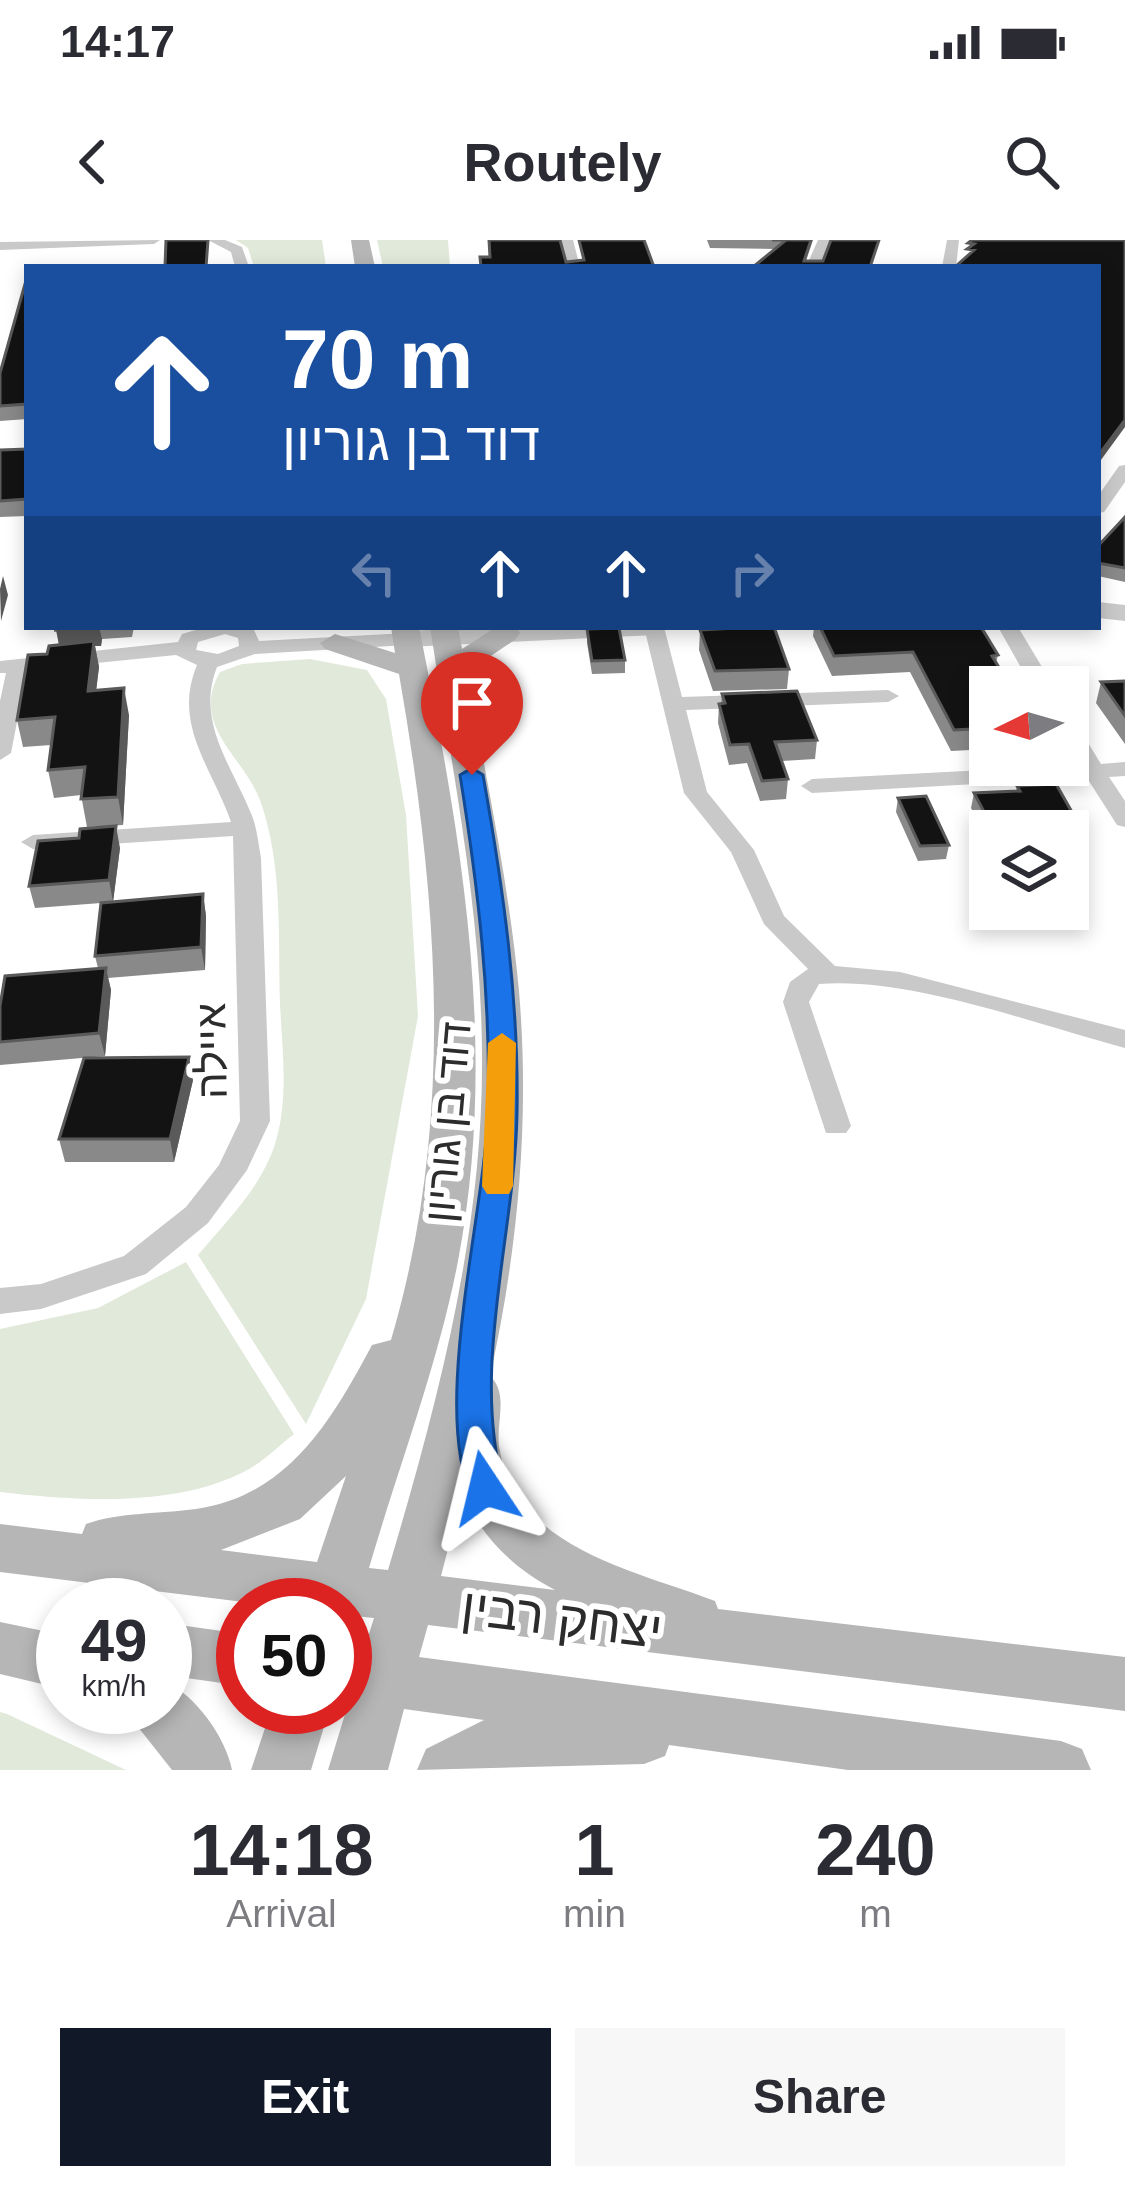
<!DOCTYPE html>
<html lang="en">
<head>
<meta charset="utf-8">
<style>
  :root { --surface:#fff; --page:#f7f7f7; --text:#2b2b33; --muted:#7c7c81; --accent:#111827 }
  body { margin:0; font-family:Helvetica,"Noto Sans Hebrew",sans-serif; background:var(--page); color:var(--text); height:100vh; display:flex; flex-direction:column; font-size:45px; white-space:nowrap }
  * { box-sizing:border-box; margin:0 }
  p { font-size:39px; color:var(--muted) }
  .icon { flex:none; width:66px; height:66px; fill:none; stroke:currentColor; stroke-width:2; stroke-linecap:round; stroke-linejoin:round }
  .map { position:relative; height:1530px; overflow:hidden }
  .drawer { display:flex; flex-direction:column; background:var(--surface); flex:1 }
  .drawer>* { flex:none }
  .hud { position:absolute; left:24px; top:24px; width:1077px; height:366px; border-radius:0px; box-shadow:0 6px 18px #0003; background:#1a4fa0; color:#fff; overflow:hidden }
  .needle { width:78px; rotate:265deg }
  .controls { position:absolute; left:969px; top:426px; display:grid; gap:24px }
  .controls a { display:grid; place-items:center; width:120px; height:120px; border-radius:0px; background:var(--surface); box-shadow:0 6px 18px #0003; font-size:60px }
  .speed { position:absolute; left:36px; top:1338px; display:flex; gap:24px; font-size:60px; font-weight:700; text-align:center }
  .speed>* { display:grid; place-content:center; width:156px; height:156px; border-radius:50%; background:var(--surface); box-shadow:0 6px 18px #0003; line-height:1 }
  .speed small { font-size:30px; font-weight:400 }
  .speed .limit { border:18px solid #d22; background:#fff; color:#111 }
  .pin { position:absolute; display:grid; place-items:center; width:102px; height:102px; color:#fff; margin:-123px -51px; border-radius:50% 50% 50% 0; rotate:-45deg; box-shadow:0 0 12px #0007 }
  .pin .icon { rotate:45deg }
  .me { position:absolute; width:132px; margin:-66px; rotate:350deg; stroke-linejoin:round; filter:drop-shadow(0 0 9px #0008) }
  .turn { display:flex; align-items:center; gap:42px; height:252px; padding:0 60px; font-size:54px }
  .turn .icon { width:156px; height:156px; stroke-width:2.5 }
  .turn b { display:block; font-size:84px; line-height:102px }
  .lanes { display:flex; align-items:center; height:114px; padding:0 60px; background:#0003; justify-content:center; gap:60px; direction:ltr }
  .lanes .off { opacity:.35 }
  .eta { display:flex; justify-content:space-evenly; align-items:center; height:204px; text-align:center }
  .eta b { font-size:72px; font-weight:800; line-height:84px }
  .action { display:flex; gap:24px; margin-top:auto; padding:24px 60px }
  .action a { flex:1; height:138px; border-radius:0px; background:var(--accent); color:#fff; font-size:48px; font-weight:800; line-height:138px; text-align:center }
  .action a+a { background:var(--page); color:var(--text) }
  .status { display:flex; justify-content:space-between; align-items:center; height:84px; padding:0 60px; background:var(--surface); direction:ltr }
  .status svg { height:33px; fill:currentColor }
  header { display:flex; justify-content:space-between; align-items:center; height:156px; padding:0 60px; background:var(--surface); font-size:54px; font-weight:800 }
  .map>svg:first-child { display:block }
</style>
</head>
<body>
<div class="status"><b>14:17</b><svg viewBox="0 0 49 12"><path d="M0 12V9h3v3zM5 12V6h3v6zM10 12V3h3v9zM15 12V0h3v12zM26 1h20v11H26zM47 4h2v5h-2z"/></svg></div>
<header><svg class="icon" aria-label="back" viewBox="0 0 24 24"><path d="M15 5l-7 7 7 7"/></svg>Routely<svg class="icon" aria-label="search" viewBox="0 0 24 24"><circle cx="10" cy="10" r="6"/><path d="M15 15l6 6"/></svg></header>
<div class="map">
<svg width="1125" height="1530" viewBox="0 0 1125 1530">
  <rect width="100%" height="100%" fill="#fff"/>
  <!-- green -->
  <path fill="#e1e9da" d="M236,0H322L326,27H254L248,8Z
    M377,0H448L450,27H383Z
    M310,419L367,430L386,459L406,575L418,776L366,1059L306,1184L198,1015C229,978 267,942 278,893C288,853 282,805 280,764C278,697 283,627 261,563C245,516 189,487 220,432L242,424Z
    M186,1022L294,1194C280,1205 265,1220 249,1229C179,1268 77,1261 0,1252V1089L98,1068Z
    M0,1472L7,1474L126,1530H0Z"/>
  <g fill="none" stroke-linecap="round" stroke-linejoin="round">
    <!-- minor -->
    <path fill="#c9c9c9" fill-rule="evenodd" d="M160,0L154,4L0,10V2Z
      M208,0H225L242,7L249,27H235L231,12Z
      M561,0H573L580,27H566Z
      M818,0H830L820,27H806Z
      M947,0H959L956,27H942Z
      M1125,225V242L1104,272L1098,273V256L1119,226Z
      M206,387L254,390L259,401L407,393L417,399L407,405L255,414L217,427C196,481 230,523 250,571C257,586 258,602 261,618L270,881L247,930L208,983L146,1034L41,1069L0,1074V1048L41,1044L124,1016L186,967L219,925L240,881L233,596L33,609L21,602L33,595L231,582C212,527 172,485 197,425L176,415L27,430L11,513L0,520V461L6,433H0V421L178,402L182,394ZM225,394L238,398L239,406L218,414L196,410L198,402Z
      M644,387H664L682,457L888,450L899,456L888,462L686,470L707,552L754,610L784,676L835,726L900,732L1125,790V808C1034,784 912,737 819,744L809,762L851,886L846,893H826L783,762L790,742L808,729L764,684L731,612L684,553Z
      M998,387H1018L1054,447H1032Z
      M1068,481L1076,483L1101,524L1125,522V536L1109,537L1125,561V587L1117,585L1087,538L812,553L801,546L812,539L1079,525L1068,506Z"/>
    <!-- tertiary -->
    <path fill="#c9c9c9" fill-rule="evenodd" d="M1098,362L1125,365V381L1098,378Z
      M489,387H668L655,395L407,407L394,399L407,391Z"/>
    <!-- secondary -->
    <path fill="#b6b6b6" fill-rule="evenodd" d="M351,0H369L375,27H355Z
      M391,387H419C461,597 499,807 458,1021C438,1125 399,1225 369,1328L388,1330C438,1162 484,989 482,812C481,669 452,528 430,387H458L462,409L496,387H516L520,393L516,399L467,432C486,538 509,644 519,751C530,880 518,1010 490,1136C509,1154 496,1181 499,1206C514,1308 634,1330 715,1361L718,1369L1125,1417V1471L428,1385L419,1417L1061,1501L1082,1509L1091,1530H848L669,1505L665,1516L644,1524L417,1530L426,1509L484,1480L404,1469L388,1530H328L349,1461H345V1407L364,1410L374,1378L354,1376L345,1385V1365H268L0,1332V1284L82,1294L86,1284C120,1272 160,1274 196,1269C288,1256 332,1180 372,1105L391,1100C456,879 438,658 399,434L325,409L320,403L335,394L395,413ZM346,1236L317,1322L221,1310L300,1279ZM462,1255C484,1298 511,1327 555,1350L441,1336Z
      M0,1382L63,1395V1449L0,1434Z
      M165,1383L243,1394V1446L165,1435Z
      M165,1442C195,1454 226,1498 232,1530H172L138,1487L129,1467H165Z
      M272,1467H330L311,1530H251Z"/>
  </g>
  <!-- wall -->
  <path fill="#898989" d="M707,0H813L806,21L753,27L775,9L710,8Z
    M27,37V179L0,181V133Z
    M27,209V276L0,277V210Z
    M1125,277V342L1098,336V306Z
    M57,387H134L132,397L102,399L101,406H95L99,427L96,450L129,475L123,585L87,587L81,555L54,558L48,530L51,505L23,507L17,480L47,414L59,405Z
    M814,387H981L998,415L990,447V509L951,511L910,432L832,436L813,396Z
    M587,389L625,420V433L592,434L587,403Z
    M700,390L789,429L787,449L713,451L699,410Z
    M1125,441V504L1096,463L1101,442Z
    M722,454L817,500L815,519L782,521L788,539L786,559L760,561L747,523L729,525L718,483L719,464H721Z
    M1017,546L1081,588L1078,602L1068,603V591H990V600H988L971,568L974,553L1016,551Z
    M898,558L949,605L946,619L918,621L896,572Z
    M120,608L113,662L203,654L206,676L205,730L108,738L111,750L105,816L0,825V802L98,728L95,716L101,663L35,668L29,646Z
    M193,840L174,922H65L59,899Z"/>
  <!-- shaded-wall -->
  <path fill="#5a5a5a" d="M1125,180V187L1098,224V216Z
    M3,336L8,355L1,381L0,349Z
    M86,387H99L102,399L101,406H95L99,427L93,477L60,410L56,390Z
    M124,448L129,475L123,585L118,557Z
    M116,586L120,608L113,662L109,640Z
    M203,654L206,676L205,730L201,707Z
    M106,728L111,750L105,816L99,793Z
    M189,817L193,840L174,922L170,899Z"/>
  <!-- building -->
  <path fill="#131313" stroke="#5a5a5a" stroke-width="3" d="M166,0H208L206,27H165Z
    M489,0H560L566,22L584,20L579,0H644L654,27H481L480,17H490Z
    M772,0H811L804,21H823L831,0H879L870,27H753L786,0Z
    M972,0H1125V180L1098,216V27H955L974,10L967,9L974,4L968,3Z
    M27,37V164L0,166V133Z
    M27,209V259L0,261V210Z
    M1125,277V328L1098,323V306Z
    M57,387H86L56,390Z
    M754,387H774L789,429L715,431L700,390Z
    M820,387H981L998,415L992,416L1011,447H990V488L954,490L913,412L834,416Z
    M619,388L625,420L592,421L587,389Z
    M94,401L88,451L124,448L118,557L81,559L85,527L48,530L55,477L17,480L28,415L47,414L49,406Z
    M1125,441V476L1101,442Z
    M797,451L817,500L775,502L788,539L762,541L749,504L730,505L719,464L725,463L722,454Z
    M1056,544L1081,588L1042,590L1037,583L991,585L974,553L1020,551L1017,546Z
    M926,556L949,605L920,606L898,558Z
    M116,586L109,640L29,646L38,601L79,598L80,589Z
    M203,654L201,707L95,716L101,663Z
    M106,728L99,793L0,802V766L5,736Z
    M189,817L170,899H59L84,818Z"/>
  <!-- route -->
  <path fill="#1a73e8" stroke="#114b97" stroke-width="3" d="M472,528L483,535C503,647 519,758 517,873C515,995 470,1128 504,1248L498,1259L485,1263L473,1259C430,1171 485,973 488,871C491,756 478,647 460,535Z"/>
  <!-- slow -->
  <path fill="#f59e0b" d="M502,793L516,803L513,946L509,954H487L482,946L488,803Z"/>
  <g text-anchor="middle" stroke-width="12" stroke-linejoin="round" paint-order="stroke">
    <!-- street labels -->
    <g font-size="42" fill="#2c2c2c" stroke="#fff">
      <text transform="translate(211 811) rotate(-91)" y="15">איילה</text>
      <text transform="translate(447 882) rotate(-85)" y="15">דוד בן גוריון</text>
    </g>
    <!-- near-street labels -->
    <g font-size="51" fill="#2c2c2c" stroke="#fff">
      <text transform="translate(562 1378) rotate(7)" y="18">יצחק רבין</text>
    </g>
  </g>
</svg>
<div class="controls">
<a><svg class="needle" viewBox="-14 -14 28 28"><path d="M0-13l5 13h-10z" fill="#e53935"/><path d="M0 13l5-13h-10z" fill="#7c7c81"/></svg></a>
<a><svg class="icon" aria-label="layers" viewBox="0 0 24 24"><path d="M12 4l9 5-9 5-9-5zM3 14l9 5 9-5"/></svg></a>
</div>
<div class="speed"><div>49<small>km/h</small></div><div class="limit">50</div></div>
<div class="pin" style="left:472px;top:535px;background:#d93025"><svg class="icon" aria-label="arrive" viewBox="0 0 24 24"><path d="M6 21V4h12l-3 4 3 4H6"/></svg></div>
<svg class="me" style="left:485px;top:1248px" viewBox="-20 -20 40 40"><path d="M0-17L14 15 0 8-14 15z" fill="#1a73e8" stroke="#fff" stroke-width="4"/></svg>
<div class="hud">
<div class="turn"><svg class="icon" aria-label="ahead" viewBox="0 0 24 24"><path d="M12 20V5M6 11l6-6 6 6"/></svg><div><b>70 m</b>דוד בן גוריון</div></div>
<div class="lanes"><svg class="icon off" aria-label="left" viewBox="0 0 24 24"><path d="M17 20v-9H6M10 6l-5 5 5 5"/></svg><svg class="icon" aria-label="ahead" viewBox="0 0 24 24"><path d="M12 20V5M6 11l6-6 6 6"/></svg><svg class="icon" aria-label="ahead" viewBox="0 0 24 24"><path d="M12 20V5M6 11l6-6 6 6"/></svg><svg class="icon off" aria-label="right" viewBox="0 0 24 24"><path d="M7 20v-9h11M14 6l5 5-5 5"/></svg></div>
</div>
</div>
<section class="drawer">
<div class="eta">
<div><b>14:18</b><p>Arrival</p></div>
<div><b>1</b><p>min</p></div>
<div><b>240</b><p>m</p></div>
</div>
<div class="action"><a>Exit</a><a>Share</a></div>
</section>
</body>
</html>
